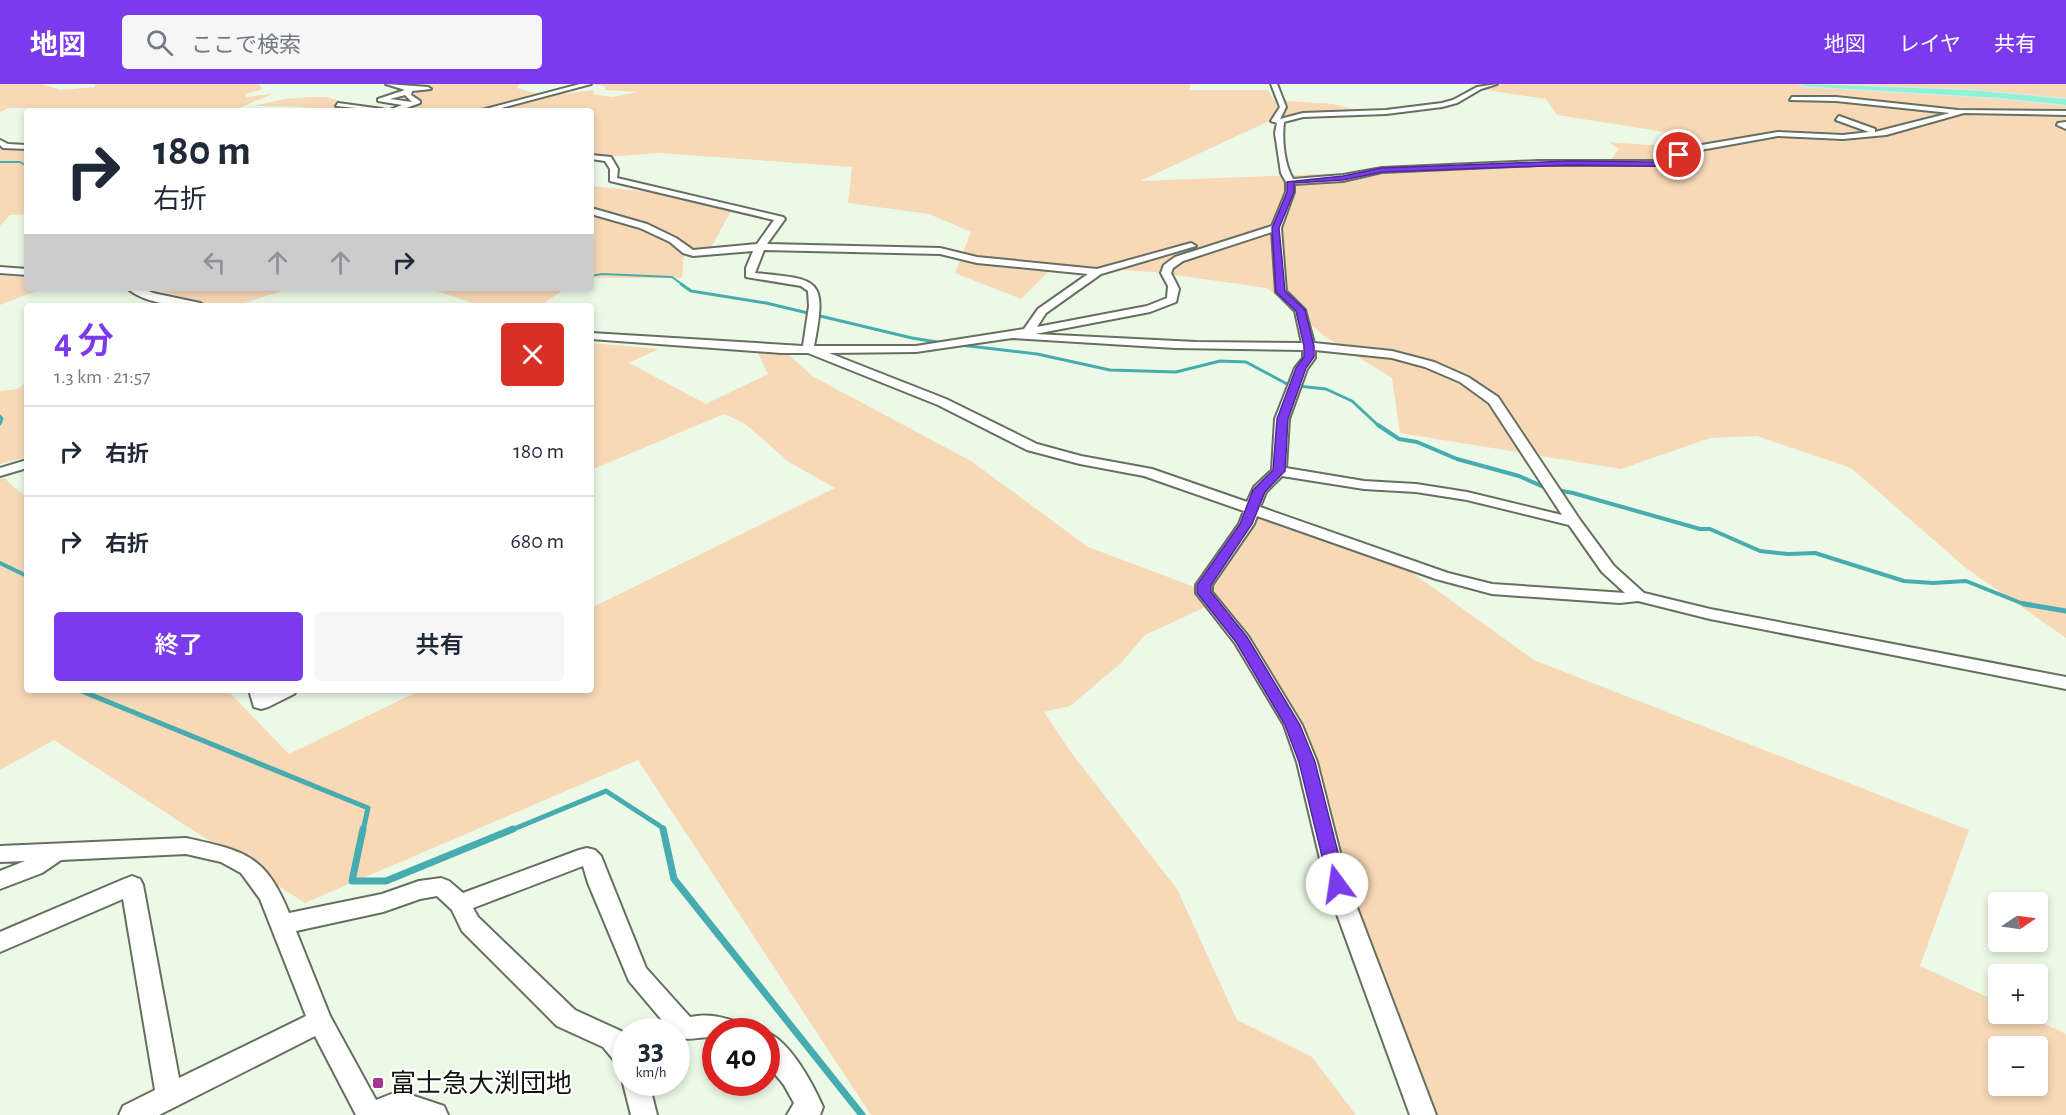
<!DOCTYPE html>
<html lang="ja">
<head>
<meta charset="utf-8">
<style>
  :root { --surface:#fff; --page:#f6f6f7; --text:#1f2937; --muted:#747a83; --line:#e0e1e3; --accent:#7c3aed }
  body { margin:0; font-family:"Alegreya Sans","Noto Sans JP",sans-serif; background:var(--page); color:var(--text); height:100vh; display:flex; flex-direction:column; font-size:22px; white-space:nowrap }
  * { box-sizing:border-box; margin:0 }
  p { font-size:20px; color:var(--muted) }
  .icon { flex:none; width:33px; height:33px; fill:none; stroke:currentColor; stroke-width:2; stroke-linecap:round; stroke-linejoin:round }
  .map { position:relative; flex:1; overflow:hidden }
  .drawer { position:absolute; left:24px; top:219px; width:570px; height:390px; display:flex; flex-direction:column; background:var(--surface); border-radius:6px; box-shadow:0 3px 9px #0003 }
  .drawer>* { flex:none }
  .banner { position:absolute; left:24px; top:24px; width:570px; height:183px; border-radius:6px; box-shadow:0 3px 9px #0003; background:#fff; color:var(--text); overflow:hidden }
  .needle { width:39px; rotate:77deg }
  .buttons { position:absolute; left:1988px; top:808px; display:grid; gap:12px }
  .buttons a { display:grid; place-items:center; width:60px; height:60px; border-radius:6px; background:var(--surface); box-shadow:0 3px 9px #0003; font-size:30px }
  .speed { position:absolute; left:612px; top:934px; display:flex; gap:12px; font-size:30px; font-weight:700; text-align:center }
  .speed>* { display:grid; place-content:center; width:78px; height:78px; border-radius:50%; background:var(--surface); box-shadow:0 3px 9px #0003; line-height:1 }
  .speed small { font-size:15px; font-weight:400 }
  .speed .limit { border:9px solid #d22; background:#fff; color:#111 }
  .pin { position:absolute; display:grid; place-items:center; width:51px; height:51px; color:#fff; margin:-26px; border:3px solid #fff; border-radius:50%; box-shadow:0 2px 6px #0007 }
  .me { position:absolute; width:66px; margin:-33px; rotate:346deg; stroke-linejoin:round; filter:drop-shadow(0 0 4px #0008) }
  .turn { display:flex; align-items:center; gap:21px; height:126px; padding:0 30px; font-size:27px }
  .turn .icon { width:78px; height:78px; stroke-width:2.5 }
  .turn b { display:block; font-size:42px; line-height:51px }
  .lanes { display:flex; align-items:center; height:57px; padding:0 30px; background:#0003; justify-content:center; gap:30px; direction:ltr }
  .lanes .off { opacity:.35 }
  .round { display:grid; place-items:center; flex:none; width:63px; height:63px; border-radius:6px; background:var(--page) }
  .summary { display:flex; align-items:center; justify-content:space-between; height:102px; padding:0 30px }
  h1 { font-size:36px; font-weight:600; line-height:45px; color:var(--accent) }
  .primary-button { display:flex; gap:12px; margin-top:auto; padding:12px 30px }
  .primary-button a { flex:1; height:69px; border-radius:6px; background:var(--accent); color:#fff; font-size:24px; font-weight:600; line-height:69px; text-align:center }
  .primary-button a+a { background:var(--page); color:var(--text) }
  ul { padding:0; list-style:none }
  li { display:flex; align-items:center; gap:18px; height:90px; padding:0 30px; border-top:2px solid var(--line) }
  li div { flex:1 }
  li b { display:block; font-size:22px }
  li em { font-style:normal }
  header { display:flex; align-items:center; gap:36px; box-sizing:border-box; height:84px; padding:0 30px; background:var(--accent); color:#fff }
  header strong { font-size:28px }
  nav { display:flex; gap:33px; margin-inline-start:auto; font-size:21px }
  .search { width:420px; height:54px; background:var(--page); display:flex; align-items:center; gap:15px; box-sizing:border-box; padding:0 21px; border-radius:6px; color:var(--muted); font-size:22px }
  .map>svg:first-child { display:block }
</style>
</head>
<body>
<header>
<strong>地図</strong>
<div class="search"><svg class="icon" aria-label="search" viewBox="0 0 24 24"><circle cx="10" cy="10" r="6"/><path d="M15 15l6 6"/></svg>ここで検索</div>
<nav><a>地図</a><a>レイヤ</a><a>共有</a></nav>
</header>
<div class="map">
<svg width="2066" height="1031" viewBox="0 0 2066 1031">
  <rect width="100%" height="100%" fill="#ecf9e6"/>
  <!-- green -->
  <path fill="#f7d9b7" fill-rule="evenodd" d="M0,0H42L60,6L95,3V0H259L262,5L246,10V13L273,10L234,26L35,27L39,24H9L0,28Z
    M397,0H519L517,4L545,12L594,6L593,10L612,13L638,8L605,6L606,3L593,0H1191L1189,6H1268L1274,16L1333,20L1361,27L1313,29L1276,34L1140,97L1608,79L1619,65L1608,58L1649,61L1698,58L1696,53L1557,31L1546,15L1478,5L1503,0H2066V554L1966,484L1851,384L1757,352L1710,354L1621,385L1400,349L1392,294L1324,252L1267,204L1153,188L1054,182L1021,215L955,189L971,148L929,130L848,119L852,83L659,69L591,74V27H388L419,19L409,6Z
    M311,13H327L344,18L341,22L328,26L291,22H254L284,15Z
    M0,55L9,62L27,63V130L10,131L0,142Z
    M591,102L691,112L732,125L707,171L664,148L684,169L682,194H591V132L651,144L591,127Z
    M0,191L27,194V204H44L0,221Z
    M151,204H279L284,206L236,222H214Z
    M427,204H566L540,222H482Z
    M591,259L658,265L629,279L706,320L768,290L758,269L786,268L812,292L971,377L1088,463L1200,505L1208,522L1145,551L1121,579L1070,622L1044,628L1070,667L1177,805L1237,936L1312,973L1356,1031H871L638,676L305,819L54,656L0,686V395L4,394L27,414V606H227L289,670L421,606H591V524L835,404L789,378L744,339L724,330L591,386Z
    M27,298V373L0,380V307L18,305Z
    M1250,426L1410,487L1534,576L1969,746L1920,882L1998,918V930H2023L2066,950V1031H1433L1355,835L1293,641L1204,509ZM1998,963H2037V1002H1998Z"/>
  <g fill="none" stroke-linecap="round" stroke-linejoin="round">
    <!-- stream-far4 -->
    <path stroke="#47acaf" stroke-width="2" d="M0,78H20L27,82
      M591,192L602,190L672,193L683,201"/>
    <!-- stream-far3 -->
    <path stroke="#47acaf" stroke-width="3" d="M681,200L691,207L766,219L912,254L943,259
      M960,261L1037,270L1110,286L1176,288L1220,277L1246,278L1289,301L1326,305L1352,317L1380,343
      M0,332L2,335L0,340"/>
    <!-- stream-far2 -->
    <path stroke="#47acaf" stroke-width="4" d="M1378,341L1399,355L1417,358L1457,375L1519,392L1546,404L1573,409L1700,445H1710L1760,467L1788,470L1815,469L1904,497L1933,499L1966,497L2021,519L2033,521
      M0,479L27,492"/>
    <!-- stream-far1 -->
    <path stroke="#47acaf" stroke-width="5" d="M2024,520L2066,527
      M79,606L368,724L363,747
      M509,747L606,707L663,744L664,747"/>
    <!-- stream -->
    <path stroke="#47acaf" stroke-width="7" d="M363,745L352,797H386L513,745
      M663,745L674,795L862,1031"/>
    <!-- minor casing -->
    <g stroke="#657060" stroke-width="4">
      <path id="minor" d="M386,0L428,3L431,5L412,7L411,11L420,17V19L398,27H387L402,21L378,17V15L405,6ZM405,11L412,18L390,15Z
        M580,0H591L490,27H478Z
        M1271,0H1277L1286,23L1280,35L1303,29L1386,26L1442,19L1453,16L1477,3L1497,0L1481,5L1457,19L1442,23L1386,30L1303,33L1284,38C1282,55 1284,80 1293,95L1343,91L1382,84L1538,77H1665L1690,63L1778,48L1843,51L1869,48L1836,36L1839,32L1875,45V48L1950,29L1836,17L1790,16L1792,13H1836L1958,26L2066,27V31L1964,29L1886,51L1843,55L1778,52L1695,67L1667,81H1538L1382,88L1343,97L1294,100V108L1281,144L1286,207L1305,226L1314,259L1392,267L1434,278L1468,293L1498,313L1580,436L1614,482L1644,509L1710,525L2066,593V605L1710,535L1638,517L1620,519L1492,510L1436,495L1257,432L1254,440L1212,501V508L1248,552L1302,641L1317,678L1348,800L1436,1031H1410L1326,800L1297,678L1284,641L1235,559L1196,509V501L1239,440L1244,427L1144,392L1080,380L1027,366L938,321L808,269H781L591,255V249L803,262L809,222L808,207L801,202L746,193V184L753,167L693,172L683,169L670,158L640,144L591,130V124L647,140L676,154L693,166L757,160L774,136L610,97V85L605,77L591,75V71L611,73L618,85L617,94L783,133L785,135L767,160L940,164L977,173L1097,185L1191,159L1196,162L1101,190L1046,229L1037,243L1147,222L1167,214L1168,202L1161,189L1164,181L1175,173L1272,142L1286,108V98L1281,89L1275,49L1277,39L1271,37L1280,23ZM1272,148L1276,208L1295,227L1302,259L1196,258L1035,250L1150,228L1176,218L1179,205L1171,189L1173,184L1183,177ZM764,166L940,170L977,179L1088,190L1038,225L1024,245L916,262H814C827,195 821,195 755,189ZM1012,254L1175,264L1303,266V274L1295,284L1275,335L1272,386L1254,403L1247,418L1152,385L1081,372L1037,360L946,315L829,269L916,268ZM1315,266L1392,274L1425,283L1460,298L1489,319L1562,431L1467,408L1416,400L1364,397L1286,384L1289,335L1307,285L1315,274ZM1282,392L1364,405L1416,408L1467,416L1569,441L1602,488L1625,509L1492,500L1448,489L1260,423L1266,408Z
        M338,19L382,25L386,27L336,22Z
        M2066,38V45L2057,41L2058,39Z
        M0,56L8,60L27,61V65L3,64L0,61Z
        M0,183L27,185V191L0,189Z
        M127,204H141L153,209L200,219L205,222C181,222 146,221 127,204Z
        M27,376V384L0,392V384Z
        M249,606H267L268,608L273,606H297L294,610L268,623L261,625L254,623Z
        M186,754C244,767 265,770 289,829L382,810L419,797L441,794L449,797L463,809L579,766L587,764L595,766L601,772L646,884L690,933C709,929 724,933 742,940L745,948H716V954C702,951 690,958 676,953V948H672L629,897L588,799L583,782L473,824L478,833L575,926L621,947L626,952V984L617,980L603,963L557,942L462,847L452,826L437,812L420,815L383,828L296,847L330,932L376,1016L399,1007L444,1022L448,1031H356L315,952L159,1031H119L123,1022L155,1006L123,815L0,868V848L124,795L132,792L140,795L143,801L179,994L306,932L260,815L241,789L221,778L186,770L61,776L42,789L0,805V787L25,777L0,778V762Z
        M765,948H766C790,957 813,1000 823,1023L820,1031H787L794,1019L784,1001L766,979Z
        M626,993V999H649L657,1031H631L623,999Z"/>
    </g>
    <!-- major casing -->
    <g stroke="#e2e3e2" stroke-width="3">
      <path id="major" d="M1800,0L1968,6L2066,15V21L2001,14L1804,2Z"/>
    </g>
    <!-- minor -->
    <use href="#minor" fill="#fff" fill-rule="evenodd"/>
    <!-- major -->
    <use href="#major" fill="#8df4d3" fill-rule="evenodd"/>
  </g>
  <!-- route -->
  <path fill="#7c3aed" stroke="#51269a" stroke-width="1.5" d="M1679,69L1682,71L1673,80L1652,82L1569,81L1382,88L1343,96L1294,99V108L1279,144L1285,207L1305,226L1314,262V273L1306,284L1288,335L1285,387L1265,408L1252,440L1211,501V508L1247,553L1300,641L1315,678L1346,800L1343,805L1337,807L1330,805L1299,678L1285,641L1236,558L1197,509V501L1240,440L1253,406L1273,386L1277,335L1296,284L1304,273V262L1296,227L1276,208L1272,144L1287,108V98L1343,92L1382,84L1569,77L1652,78L1668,76Z"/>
  <!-- markers -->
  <rect fill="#a53592" stroke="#fff" stroke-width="2" x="372" y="993" width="12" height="12" rx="3"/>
  <g text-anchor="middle" stroke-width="4.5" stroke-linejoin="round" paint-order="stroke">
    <!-- near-poi labels -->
    <g font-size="26" fill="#11150f" stroke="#fff" text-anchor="start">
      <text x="390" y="1008">富士急大渕団地</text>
    </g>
  </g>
</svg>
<div class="buttons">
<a><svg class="needle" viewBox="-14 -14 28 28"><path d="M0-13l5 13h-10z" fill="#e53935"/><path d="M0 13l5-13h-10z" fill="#747a83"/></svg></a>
<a>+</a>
<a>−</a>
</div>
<div class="speed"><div>33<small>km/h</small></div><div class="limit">40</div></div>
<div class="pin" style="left:1679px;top:71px;background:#d93025"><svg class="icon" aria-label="arrive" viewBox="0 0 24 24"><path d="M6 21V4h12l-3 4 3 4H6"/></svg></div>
<svg class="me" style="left:1337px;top:800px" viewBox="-20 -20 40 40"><circle r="19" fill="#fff"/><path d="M0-13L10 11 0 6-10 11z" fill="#7c3aed"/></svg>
<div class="banner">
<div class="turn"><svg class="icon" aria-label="right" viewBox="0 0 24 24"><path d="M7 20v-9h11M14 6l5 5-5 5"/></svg><div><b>180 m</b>右折</div></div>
<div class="lanes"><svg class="icon off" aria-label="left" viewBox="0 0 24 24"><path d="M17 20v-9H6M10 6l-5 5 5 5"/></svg><svg class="icon off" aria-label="ahead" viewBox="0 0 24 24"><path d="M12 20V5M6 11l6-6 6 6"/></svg><svg class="icon off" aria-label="ahead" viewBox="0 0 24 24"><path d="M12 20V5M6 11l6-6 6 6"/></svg><svg class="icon" aria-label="right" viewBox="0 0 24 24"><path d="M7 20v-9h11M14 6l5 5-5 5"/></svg></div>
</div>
<section class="drawer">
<div class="summary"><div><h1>4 分</h1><p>1.3 km · 21:57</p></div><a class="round" style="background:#d93025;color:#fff"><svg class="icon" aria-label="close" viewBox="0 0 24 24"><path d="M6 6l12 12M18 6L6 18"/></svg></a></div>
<ul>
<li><svg class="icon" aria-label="right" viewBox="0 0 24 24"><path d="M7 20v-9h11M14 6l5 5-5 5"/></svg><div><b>右折</b></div><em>180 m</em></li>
<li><svg class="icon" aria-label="right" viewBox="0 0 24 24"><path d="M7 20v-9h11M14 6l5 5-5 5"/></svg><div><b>右折</b></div><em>680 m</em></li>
</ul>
<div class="primary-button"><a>終了</a><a>共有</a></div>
</section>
</div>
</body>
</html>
